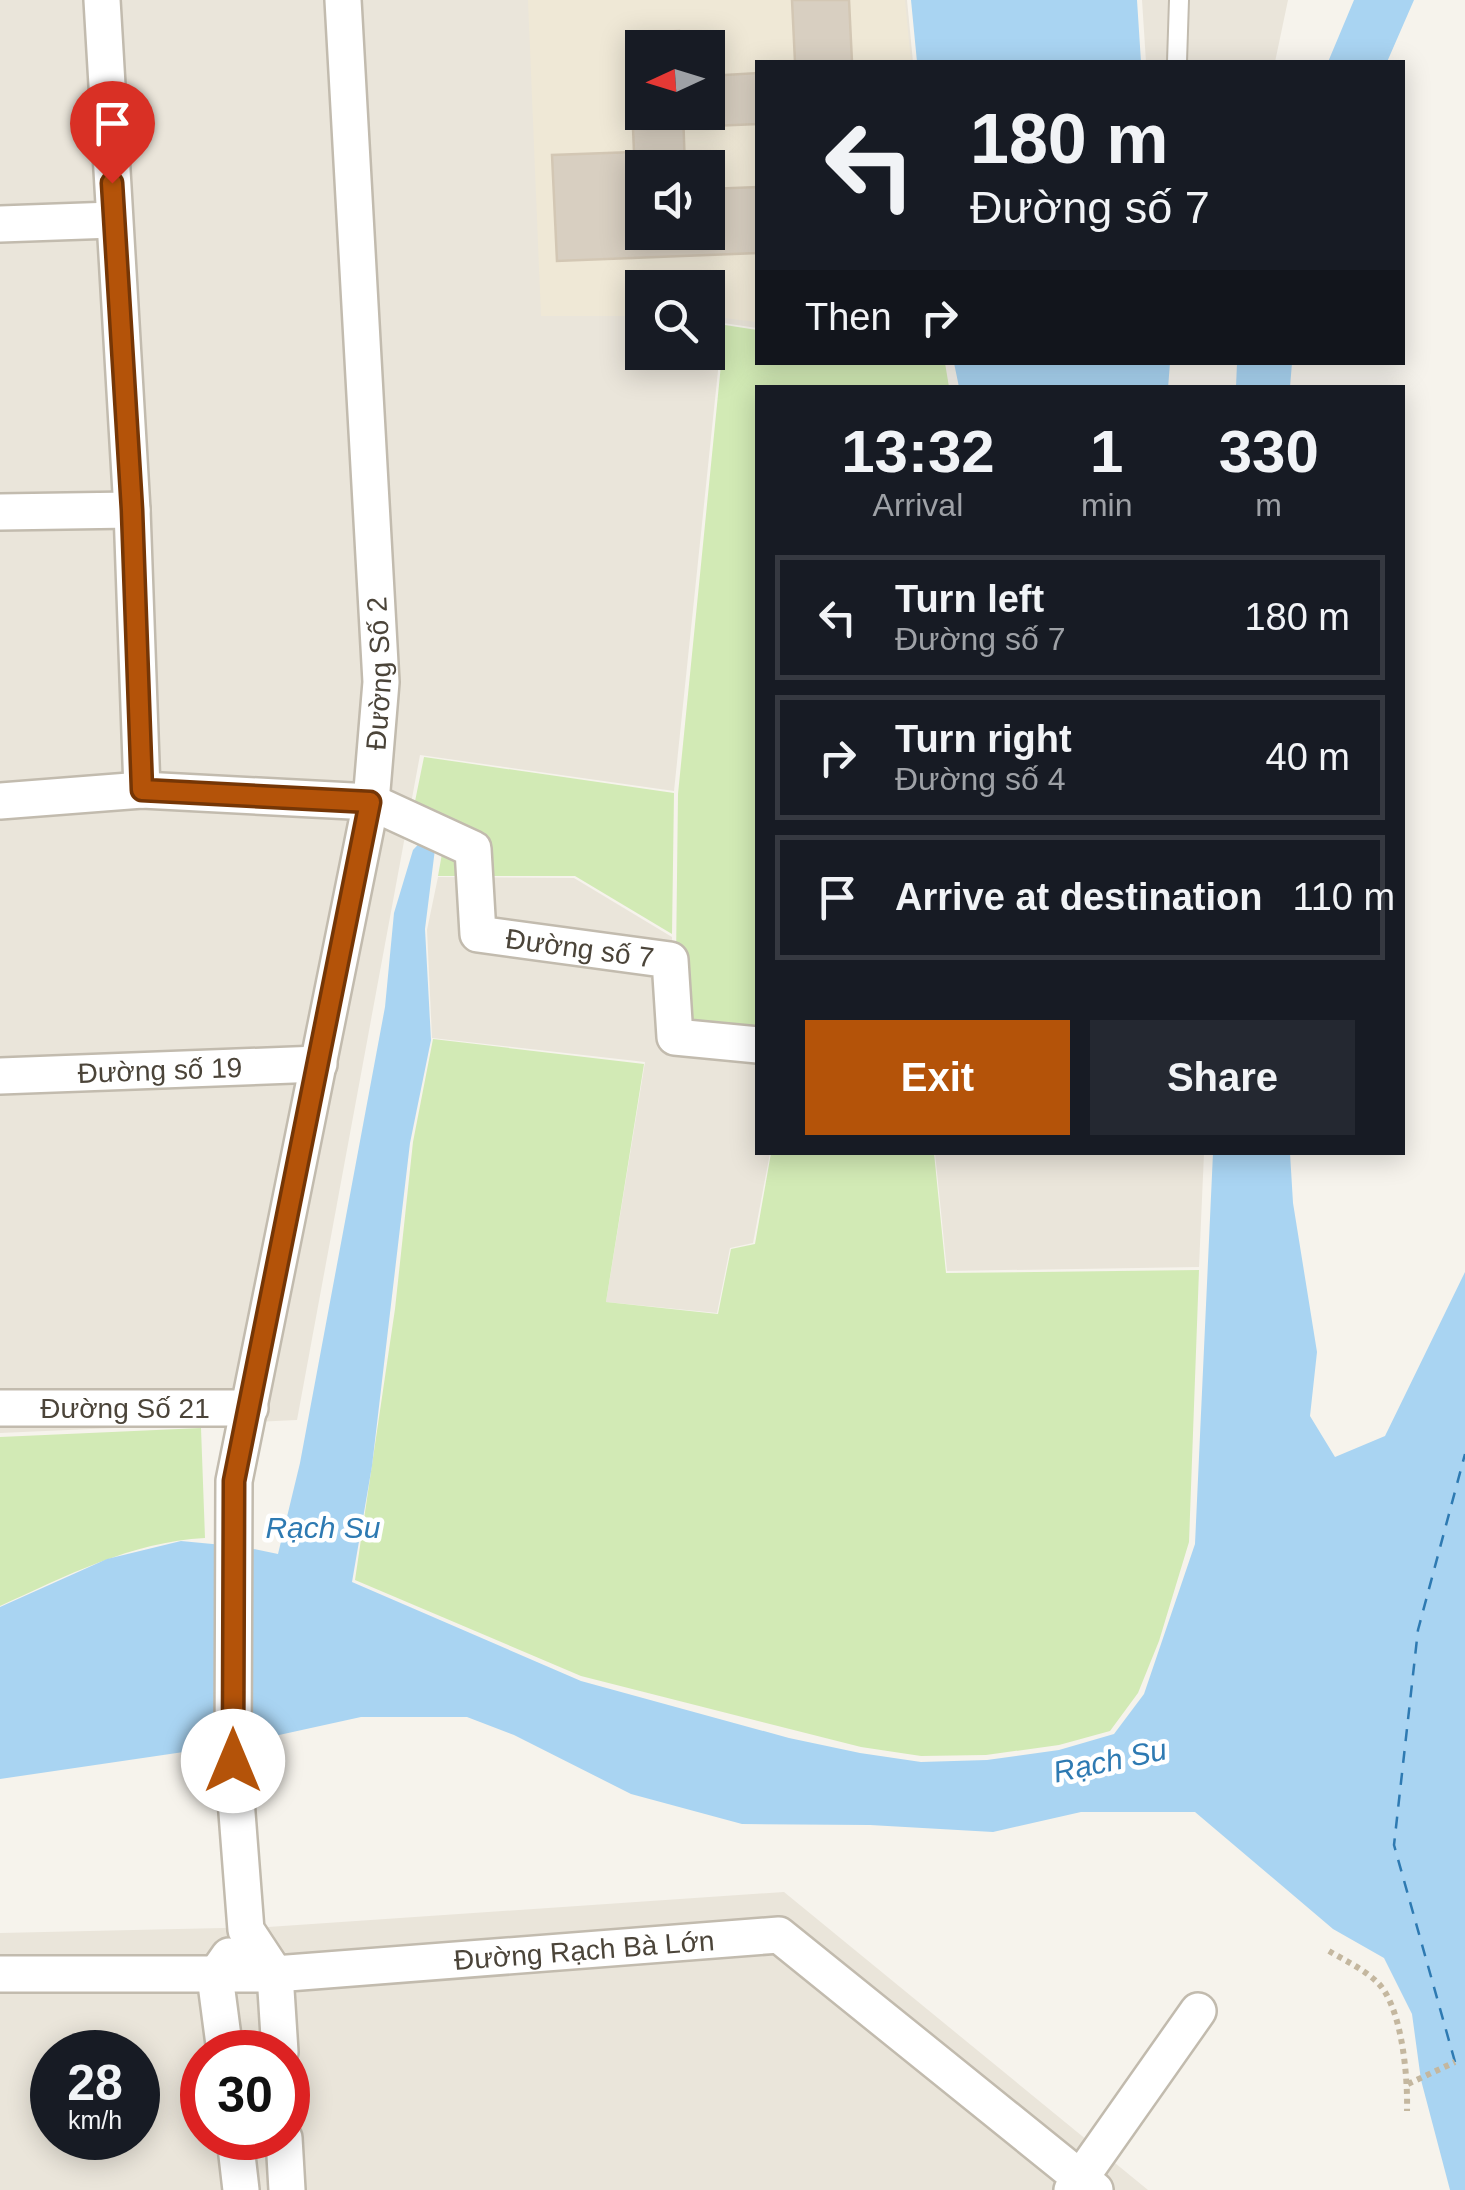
<!DOCTYPE html>
<html lang="en">
<head>
<meta charset="utf-8">
<style>
  :root { --surface:#171b24; --page:#242831; --text:#f1f3f6; --muted:#9ea1a6; --line:#363941; --accent:#b45309 }
  body { margin:0; font-family:Arial,sans-serif; background:var(--page); color:var(--text); height:100vh; display:flex; flex-direction:column; font-size:38px; white-space:nowrap }
  * { box-sizing:border-box; margin:0 }
  p { font-size:32px; color:var(--muted) }
  .icon { flex:none; width:55px; height:55px; fill:none; stroke:currentColor; stroke-width:2; stroke-linecap:round; stroke-linejoin:round }
  .map { position:relative; flex:1; overflow:hidden }
  .side { position:absolute; left:755px; top:385px; width:650px; height:770px; display:flex; flex-direction:column; background:var(--surface); border-radius:0px; box-shadow:0 5px 25px #0003 }
  .side>* { flex:none }
  .top-card { position:absolute; left:755px; top:60px; width:650px; height:305px; border-radius:0px; box-shadow:0 5px 25px #0003; background:#171b24; color:var(--text); overflow:hidden }
  .needle { width:65px; rotate:266deg }
  .controls { position:absolute; left:625px; top:30px; display:grid; gap:20px }
  .controls a { display:grid; place-items:center; width:100px; height:100px; border-radius:0px; background:var(--surface); box-shadow:0 5px 25px #0003; font-size:50px }
  .speed { position:absolute; left:30px; top:2030px; display:flex; gap:20px; font-size:50px; font-weight:700; text-align:center }
  .speed>* { display:grid; place-content:center; width:130px; height:130px; border-radius:50%; background:var(--surface); box-shadow:0 5px 25px #0003; line-height:1 }
  .speed small { font-size:25px; font-weight:400 }
  .speed .limit { border:15px solid #d22; background:#fff; color:#111 }
  .pin { position:absolute; display:grid; place-items:center; width:85px; height:85px; color:#fff; margin:-102px -42px; border-radius:50% 50% 50% 0; rotate:-45deg; box-shadow:0 0 10px #0007 }
  .pin .icon { rotate:45deg }
  .me { position:absolute; width:110px; margin:-55px; rotate:0deg; stroke-linejoin:round; filter:drop-shadow(0 0 8px #0008) }
  .turn { display:flex; align-items:center; gap:35px; height:210px; padding:0 50px; font-size:45px }
  .turn .icon { width:130px; height:130px; stroke-width:2.5 }
  .turn b { display:block; font-size:70px; line-height:85px }
  .then { display:flex; align-items:center; height:95px; padding:0 50px; background:#0003; gap:20px; font-size:38px }
  .eta { display:flex; justify-content:space-evenly; align-items:center; height:170px; text-align:center }
  .eta b { font-size:60px; font-weight:700; line-height:70px }
  .primary-button { display:flex; gap:20px; margin-top:auto; padding:20px 50px }
  .primary-button a { flex:1; height:115px; border-radius:0px; background:var(--accent); color:#fff; font-size:40px; font-weight:700; line-height:115px; text-align:center }
  .primary-button a+a { background:var(--page); color:var(--text) }
  ul { padding:0; list-style:none }
  li { display:flex; align-items:center; gap:30px; height:125px; margin:0 20px 15px; padding:0 30px; border:5px solid var(--line); border-radius:0px }
  li div { flex:1 }
  li b { display:block; font-size:38px }
  li em { font-style:normal }
  .map>svg:first-child { display:block }
</style>
</head>
<body>
<div class="map">
<svg width="1465" height="2190" viewBox="0 0 1465 2190">
  <rect width="100%" height="100%" fill="#f6f3ec"/>
  <!-- residential -->
  <path fill="#eae5da" fill-rule="evenodd" d="M0,0H907L913,62H758L757,328L723,323L674,791L420,755L297,1420L0,1433ZM642,48H708V112H642ZM642,168H708V232H642ZM642,288H708V352H642Z
    M1142,0H1288L1275,62H1146Z
    M438,877L574,878L672,937V960L757,1038L758,1152L770,1153L753,1243L730,1248L717,1313L606,1302L645,1062L432,1038L427,930Z
    M935,1153H1204L1199,1267L947,1271Z
    M784,1892L1148,2190H0V1933L268,1927ZM52,2052H138V2138H52ZM202,2052H288V2138H202Z"/>
  <!-- education -->
  <path fill="#efe8d6" fill-rule="evenodd" d="M528,0H905L911,62H758L757,322L708,316V288H642V316H541ZM642,48H708V112H642ZM642,168H708V232H642Z"/>
  <!-- green -->
  <path fill="#d2eab5" d="M725,325L757,330L758,362L945,363L949,387L758,388L757,1036L682,1030L676,960L678,794Z
    M424,757L674,793L672,934L575,876H438L443,848L410,826Z
    M433,1039L644,1064L606,1302L718,1314L731,1249L755,1244L771,1153H934L946,1273L1199,1270L1189,1542L1159,1641L1138,1693L1110,1731L1059,1745L986,1755L921,1756L861,1747L581,1676L355,1580L395,1309L413,1142Z
    M201,1428L205,1538C131,1542 66,1576 0,1606V1437Z"/>
  <!-- water -->
  <path fill="#a9d4f2" d="M911,0H1137L1141,62H917Z
    M1354,0H1414L1387,62H1328Z
    M954,363V362L1170,363L1168,388L959,387Z
    M1237,363H1292L1290,387H1236Z
    M427,835L436,841L425,929L431,1040L410,1143L372,1466L352,1582L581,1681L789,1738L860,1753L921,1762L987,1760L1059,1750L1114,1734L1144,1694L1195,1544L1213,1153H1290L1293,1203L1317,1352L1310,1416L1335,1457L1385,1436L1465,1272V2190H1450L1421,2080L1412,2014L1384,1958L1333,1929L1195,1812H1081L993,1832L870,1825L742,1824L631,1794L514,1735L467,1717H361L238,1744L0,1779V1607L107,1559L181,1541L244,1547L278,1554L300,1463L385,1007L394,913L413,850Z"/>
  <g fill="none" stroke-linecap="round" stroke-linejoin="round">
    <!-- ferry -->
    <path stroke="#2e7ab2" stroke-width="2.5" stroke-dasharray="12 10" stroke-linecap="butt" d="M1455,2062L1394,1845L1418,1630L1465,1454"/>
  </g>
  <!-- building -->
  <path fill="#d8cfc1" stroke="#d3c7b4" stroke-width="2.5" d="M792,0H849L852,62H795Z
    M679,31L680,48H642V112H683L685,168H642V232H708V189L758,187V253L557,261L552,155L634,152L629,33Z
    M758,73V124L711,126L708,76Z"/>
  <g fill="none" stroke-linecap="round" stroke-linejoin="round">
    <!-- service casing -->
    <g stroke="#c2bbae" stroke-width="22">
      <path id="service" d="M1177,62L1179,0"/>
    </g>
    <!-- minor casing -->
    <g stroke="#c2bbae" stroke-width="40">
      <g id="minor">
        <path d="M102,0L132,510L142,790"/>
        <path d="M0,224L113,220"/>
        <path d="M0,512L132,510"/>
        <path id="s1" d="M0,801L142,790L371,802L473,849L478,934L670,960L675,1037L758,1045"/>
        <path id="s2" d="M0,1076L319,1064"/>
        <path id="s3" d="M0,1408H250"/>
        <path id="s4" d="M0,1974H275L779,1935L1095,2190"/>
        <path d="M225,2052L215,1976L229,1956"/>
        <path id="s5" d="M280,2052L275,1974L246,1930L233,1761L234,1481L371,802L381,682L343,0"/>
        <path d="M235,2138L241,2190"/>
        <path d="M284,2138L287,2190"/>
        <path d="M1072,2190L1198,2011"/>
      </g>
    </g>
    <!-- path -->
    <path stroke="#c4b79f" stroke-width="6" stroke-dasharray="5 5" stroke-linecap="butt" d="M1329,1951C1344,1960 1363,1969 1376,1981C1402,2004 1408,2077 1407,2111
      M1408,2084L1455,2062"/>
    <!-- service -->
    <use href="#service" stroke="#fff" stroke-width="18"/>
    <!-- minor -->
    <use href="#minor" stroke="#fff" stroke-width="35"/>
  </g>
  <g fill="none" stroke-linecap="round" stroke-linejoin="round">
    <!-- route casing -->
    <g stroke="#753606" stroke-width="25">
      <path id="route" d="M112,183L132,510L142,790L370,802L234,1481L233,1761"/>
    </g>
    <!-- route -->
    <use href="#route" stroke="#b45309" stroke-width="18"/>
  </g>
  <g text-anchor="middle" stroke-width="9" stroke-linejoin="round" paint-order="stroke">
    <!-- street labels -->
    <g font-size="28" fill="#4b4439" stroke="#fff">
      <text dy="10" stroke="none"><textPath href="#s5" startOffset="1402">Đường Số 2</textPath></text>
      <text dy="10" stroke="none"><textPath href="#s1" startOffset="672">Đường số 7</textPath></text>
      <text dy="10" stroke="none"><textPath href="#s2" startOffset="160">Đường số 19</textPath></text>
      <text dy="10" stroke="none"><textPath href="#s3" startOffset="125">Đường Số 21</textPath></text>
      <text dy="10" stroke="none"><textPath href="#s4" startOffset="585">Đường Rạch Bà Lớn</textPath></text>
    </g>
    <!-- water labels -->
    <g font-size="30" font-style="italic" fill="#2e7ab2" stroke="#fff">
      <text x="323" y="1538">Rạch Su</text>
      <text transform="translate(1110 1761) rotate(-12)" y="10">Rạch Su</text>
    </g>
  </g>
</svg>
<div class="controls">
<a><svg class="needle" viewBox="-14 -14 28 28"><path d="M0-13l5 13h-10z" fill="#e53935"/><path d="M0 13l5-13h-10z" fill="#9ea1a6"/></svg></a>
<a><svg class="icon" aria-label="sound" viewBox="0 0 24 24"><path d="M4 9h4l5-4v14l-5-4H4zM17 9q2 3 0 6"/></svg></a>
<a><svg class="icon" aria-label="search" viewBox="0 0 24 24"><circle cx="10" cy="10" r="6"/><path d="M15 15l6 6"/></svg></a>
</div>
<div class="speed"><div>28<small>km/h</small></div><div class="limit">30</div></div>
<div class="pin" style="left:112px;top:183px;background:#d93025"><svg class="icon" aria-label="arrive" viewBox="0 0 24 24"><path d="M6 21V4h12l-3 4 3 4H6"/></svg></div>
<svg class="me" style="left:233px;top:1761px" viewBox="-20 -20 40 40"><circle r="19" fill="#fff"/><path d="M0-13L10 11 0 6-10 11z" fill="#b45309"/></svg>
<div class="top-card">
<div class="turn"><svg class="icon" aria-label="left" viewBox="0 0 24 24"><path d="M17 20v-9H6M10 6l-5 5 5 5"/></svg><div><b>180 m</b>Đường số 7</div></div>
<div class="then">Then<svg class="icon" aria-label="right" viewBox="0 0 24 24"><path d="M7 20v-9h11M14 6l5 5-5 5"/></svg></div>
</div>
<section class="side">
<div class="eta">
<div><b>13:32</b><p>Arrival</p></div>
<div><b>1</b><p>min</p></div>
<div><b>330</b><p>m</p></div>
</div>
<ul>
<li><svg class="icon" aria-label="left" viewBox="0 0 24 24"><path d="M17 20v-9H6M10 6l-5 5 5 5"/></svg><div><b>Turn left</b><p>Đường số 7</p></div><em>180 m</em></li>
<li><svg class="icon" aria-label="right" viewBox="0 0 24 24"><path d="M7 20v-9h11M14 6l5 5-5 5"/></svg><div><b>Turn right</b><p>Đường số 4</p></div><em>40 m</em></li>
<li><svg class="icon" aria-label="arrive" viewBox="0 0 24 24"><path d="M6 21V4h12l-3 4 3 4H6"/></svg><div><b>Arrive at destination</b></div><em>110 m</em></li>
</ul>
<div class="primary-button"><a>Exit</a><a>Share</a></div>
</section>
</div>
</body>
</html>
